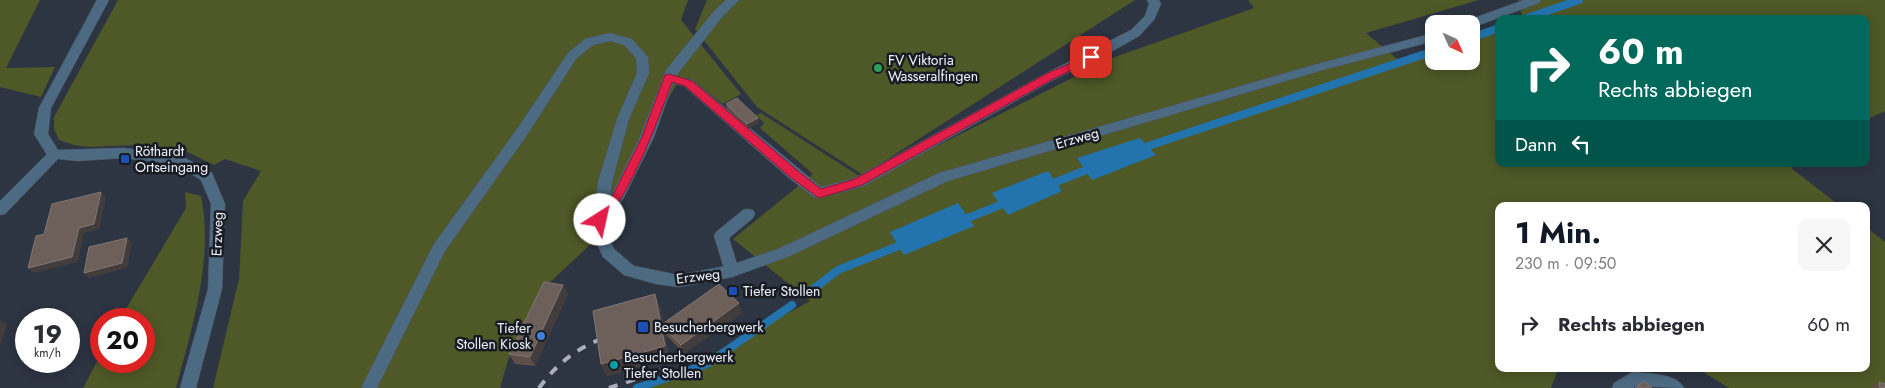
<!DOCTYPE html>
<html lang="de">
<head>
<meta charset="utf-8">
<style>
  :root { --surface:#fff; --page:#f7f7f7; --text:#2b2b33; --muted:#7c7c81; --accent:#111827 }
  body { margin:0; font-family:Jost,sans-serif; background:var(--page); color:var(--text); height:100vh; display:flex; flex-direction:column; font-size:19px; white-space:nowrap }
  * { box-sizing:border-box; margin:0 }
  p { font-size:16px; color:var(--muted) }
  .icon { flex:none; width:28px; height:28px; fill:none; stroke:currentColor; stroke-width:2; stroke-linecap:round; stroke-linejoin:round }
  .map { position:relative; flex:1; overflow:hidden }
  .panel { position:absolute; left:1495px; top:202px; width:375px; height:170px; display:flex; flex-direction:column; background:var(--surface); border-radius:10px; box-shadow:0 2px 12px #0003 }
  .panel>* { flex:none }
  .hud { position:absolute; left:1495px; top:15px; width:375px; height:152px; border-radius:10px; box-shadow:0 2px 12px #0003; background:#00695c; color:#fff; overflow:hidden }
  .needle { width:32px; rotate:135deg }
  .controls { position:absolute; left:1425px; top:15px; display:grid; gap:10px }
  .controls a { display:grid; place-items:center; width:55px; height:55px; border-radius:10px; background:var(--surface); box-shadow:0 2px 12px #0003; font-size:25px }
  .speed { position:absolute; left:15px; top:308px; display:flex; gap:10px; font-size:25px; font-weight:700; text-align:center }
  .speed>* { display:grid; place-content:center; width:65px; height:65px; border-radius:50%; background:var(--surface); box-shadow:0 2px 12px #0003; line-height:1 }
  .speed small { font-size:12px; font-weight:400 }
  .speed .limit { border:8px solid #d22; background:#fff; color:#111 }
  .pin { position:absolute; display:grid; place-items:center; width:42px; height:42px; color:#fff; margin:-21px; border-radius:10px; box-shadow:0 2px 8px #0006 }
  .me { position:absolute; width:55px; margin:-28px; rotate:35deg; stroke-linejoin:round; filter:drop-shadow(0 0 4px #0008) }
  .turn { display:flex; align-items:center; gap:18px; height:105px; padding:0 20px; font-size:22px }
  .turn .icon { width:65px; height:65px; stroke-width:2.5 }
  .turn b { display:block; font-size:35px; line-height:42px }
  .then { display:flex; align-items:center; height:48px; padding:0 20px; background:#0003; gap:10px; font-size:19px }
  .round { display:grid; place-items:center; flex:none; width:52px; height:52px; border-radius:10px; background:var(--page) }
  .summary { display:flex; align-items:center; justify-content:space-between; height:85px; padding:0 20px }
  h1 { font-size:30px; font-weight:700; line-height:38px; color:var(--accent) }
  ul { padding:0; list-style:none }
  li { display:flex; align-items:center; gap:15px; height:75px; padding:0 20px }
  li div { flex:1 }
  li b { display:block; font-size:19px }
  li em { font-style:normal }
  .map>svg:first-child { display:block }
</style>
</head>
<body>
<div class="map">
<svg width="1885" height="388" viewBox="0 0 1885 388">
  <rect width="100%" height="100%" fill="#2d3442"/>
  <!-- green -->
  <path fill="#4f5827" d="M0,0H40L6,68L55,67L41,97L0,87Z
    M118,0H688L681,20L741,94L723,104L691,79L681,77L624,173L592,243L545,287L508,360L500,388H213L239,279L243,201L261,171L225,159L214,165L179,148L135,145L89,147L74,145L59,140L54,129V117Z
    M707,0H1135L863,175L757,107L695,29Z
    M1248,0H1479L1366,33L1402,63L1434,51V61H1471V36L1499,25V164H1797L1791,168L1840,206H1499V369H1558L1551,388H637L691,366L810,301L733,239L813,174L760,128L764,123L756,115L761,113L867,181L1112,58L1254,8Z
    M1518,0H1885V111L1866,120V19H1516L1522,16Z
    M185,192L201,196C214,258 192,328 176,388H83L101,354V361H144V319H120L186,208Z
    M1866,227L1885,242V388H1729L1698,369H1866Z"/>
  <!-- water -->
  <path fill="#2374ae" d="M1140,138L1156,155L1092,180L1077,158Z
    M1048,171L1062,191L1008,215L992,193Z
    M958,203L974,226L904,255L890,232Z"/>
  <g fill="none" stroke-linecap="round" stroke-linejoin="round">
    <!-- stream -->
    <path stroke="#2374ae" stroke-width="8" d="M1525,19L1579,0
      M1471,38L1499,28
      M1139,149L1434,51
      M1046,186L1094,167
      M958,222L1010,201
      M812,290L838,270L906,243
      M637,388L707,364L792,305"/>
    <!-- service casing -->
    <g stroke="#4c5360" stroke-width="1">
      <path id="service" d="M726,0H739L723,16L676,76L692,80L821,187L855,178L1045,74L1131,30L1145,16L1149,4L1147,0H1159L1161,4L1154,20L1139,36L1109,53L1053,80L864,186L819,198L814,197L789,178L684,86L673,83L654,137L623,199L605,224L600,225L595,224L593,220L613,192L640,137L666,70L715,10Z
        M748,209L753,210L755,214L753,218L729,238L739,271L737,275L732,277L727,275L725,271L714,236L716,232L743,210Z
        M1633,372C1648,374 1677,373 1684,388L1635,386L1633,388H1612L1614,383Z"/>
    </g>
    <!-- minor casing -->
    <g stroke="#4c5360" stroke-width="1">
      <path id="minor" d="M54,150L59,152L61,155L59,158L5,214L0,215V201L49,152Z"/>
    </g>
    <!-- tertiary casing -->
    <g stroke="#4c5360" stroke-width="1">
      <path id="tertiary" d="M97,0H109L51,108L48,134L58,150L123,148L178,154L212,173L225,204L222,289L196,388H180L208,289L211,204L201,180L175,164L123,158L78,161L49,158L34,134L39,108Z
        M1524,0H1541L1539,3L1474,27H1471V24H1464L1466,21Z
        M610,33L632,39L648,57L649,73L629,119L612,182L606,232L614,249L634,266L679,275L731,265L780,248L939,173L1317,64L1434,33V41L1323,70L948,181L790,256L732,277L679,287L656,284L624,275L603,257L592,232L598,182L617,119L637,73L636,58L624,45L610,41L593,45L576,59L527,135L445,251L377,388H361L434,244L517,129L568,53L585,39Z"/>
    </g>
    <!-- service -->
    <use href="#service" fill="#4c6b83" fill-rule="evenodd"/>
    <!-- minor -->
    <use href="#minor" fill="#4c6b83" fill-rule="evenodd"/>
    <!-- tertiary -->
    <use href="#tertiary" fill="#4c6b83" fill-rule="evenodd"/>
    <!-- rail -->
    <path stroke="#aab0bb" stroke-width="4" stroke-dasharray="9 9" stroke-linecap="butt" d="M539,388C556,365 574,350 601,339
      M609,388L672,367L689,351"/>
  </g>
  <!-- wall -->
  <path fill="#5d4e47" d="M726,104L758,118L759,123L748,129L727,109Z
    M563,285L568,294L535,366L515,364L509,354Z
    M660,307L663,323L742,313L684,354L665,334L669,358L607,376L601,364Z
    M1879,382L1885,388H1872V387Z"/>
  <!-- shaded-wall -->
  <path fill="#433c3d" d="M758,118L759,123L748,129L747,124Z
    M101,192L106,198L99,229L84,233L78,262L34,273L28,268L79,228Z
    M127,238L132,243L127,268L89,278L84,273Z
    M563,285L568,294L535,366L530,357Z
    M655,294L660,307L663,327L661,325L665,334L669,358L607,376L601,364Z
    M739,303L742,313L684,354L681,345Z
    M0,320L7,325L0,345Z"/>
  <!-- building -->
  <path fill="#6d5f5a" stroke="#817774" d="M737,98L758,118L747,124L726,104Z
    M101,192L94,224L79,228L72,257L28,268L36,236L44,234L52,204Z
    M127,238L122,263L84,273L89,247Z
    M544,282L563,285L530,357L509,354Z
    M719,284L739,303L681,345L661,325Z
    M655,294L665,346L601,364L593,311Z
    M1644,381L1652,388H1635Z
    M1879,382L1885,384V388H1880Z"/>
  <!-- route -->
  <path fill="#e11d48" stroke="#92132f" d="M1091,54L1095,55V59L1053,79L862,185L819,198L790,177L685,86L672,82C654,132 635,180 605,224L600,225L595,220L614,193L642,137L665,75L669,74L692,81L798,171L821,189L855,179L1046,74Z"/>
  <!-- markers -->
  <circle fill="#2e9e5b" stroke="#181b22" stroke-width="2" cx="878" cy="68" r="5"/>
  <g fill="#1a4fb4" stroke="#181b22" stroke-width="2">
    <rect x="120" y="154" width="10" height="10" rx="2.5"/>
    <rect x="728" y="286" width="10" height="10" rx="2.5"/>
    <rect x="637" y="321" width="12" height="12" rx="2.5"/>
  </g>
  <circle fill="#3f7fe0" stroke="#181b22" stroke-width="2" cx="541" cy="336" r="5"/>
  <circle fill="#0f9aa8" stroke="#181b22" stroke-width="2" cx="614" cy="365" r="5"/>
  <g text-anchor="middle" stroke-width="5" stroke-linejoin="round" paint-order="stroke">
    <!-- poi labels -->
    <g font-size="14" fill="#eff4fd" stroke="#181b22" text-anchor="start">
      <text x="888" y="65">FV Viktoria<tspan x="888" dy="16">Wasseralfingen</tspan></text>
      <text x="135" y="156">Röthardt<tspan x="135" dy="16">Ortseingang</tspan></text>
      <text x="743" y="296">Tiefer Stollen</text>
      <text x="654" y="332">Besucherbergwerk</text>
      <text x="531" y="333" text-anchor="end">Tiefer<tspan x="531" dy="16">Stollen Kiosk</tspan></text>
      <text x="624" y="362">Besucherbergwerk<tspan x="624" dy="16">Tiefer Stollen</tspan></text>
    </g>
    <!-- street labels -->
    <g font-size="14" fill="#eff4fd" stroke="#181b22">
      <text transform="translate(1077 138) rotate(-16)" y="5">Erzweg</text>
      <text transform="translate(217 234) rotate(-88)" y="5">Erzweg</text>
      <text transform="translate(698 276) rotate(-7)" y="5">Erzweg</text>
    </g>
  </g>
</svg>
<div class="controls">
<a><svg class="needle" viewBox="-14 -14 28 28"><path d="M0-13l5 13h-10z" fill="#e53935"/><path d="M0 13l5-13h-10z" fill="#7c7c81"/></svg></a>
</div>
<div class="speed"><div>19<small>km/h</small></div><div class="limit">20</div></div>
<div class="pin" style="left:1091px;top:57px;background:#d93025"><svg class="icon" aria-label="arrive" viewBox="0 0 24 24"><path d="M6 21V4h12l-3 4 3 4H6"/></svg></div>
<svg class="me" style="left:600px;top:220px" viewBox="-20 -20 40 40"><circle r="19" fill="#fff"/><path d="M0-13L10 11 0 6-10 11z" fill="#e11d48"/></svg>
<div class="hud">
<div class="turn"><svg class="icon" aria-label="right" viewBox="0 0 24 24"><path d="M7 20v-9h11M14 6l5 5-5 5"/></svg><div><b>60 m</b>Rechts abbiegen</div></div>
<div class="then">Dann<svg class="icon" aria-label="left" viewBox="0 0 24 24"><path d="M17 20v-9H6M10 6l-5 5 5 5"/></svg></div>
</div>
<section class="panel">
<div class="summary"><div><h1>1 Min.</h1><p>230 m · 09:50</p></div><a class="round"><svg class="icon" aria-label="close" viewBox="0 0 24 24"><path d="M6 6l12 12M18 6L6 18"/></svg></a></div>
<ul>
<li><svg class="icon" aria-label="right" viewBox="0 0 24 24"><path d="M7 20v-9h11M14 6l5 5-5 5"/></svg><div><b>Rechts abbiegen</b></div><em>60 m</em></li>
</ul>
</section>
</div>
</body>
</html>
